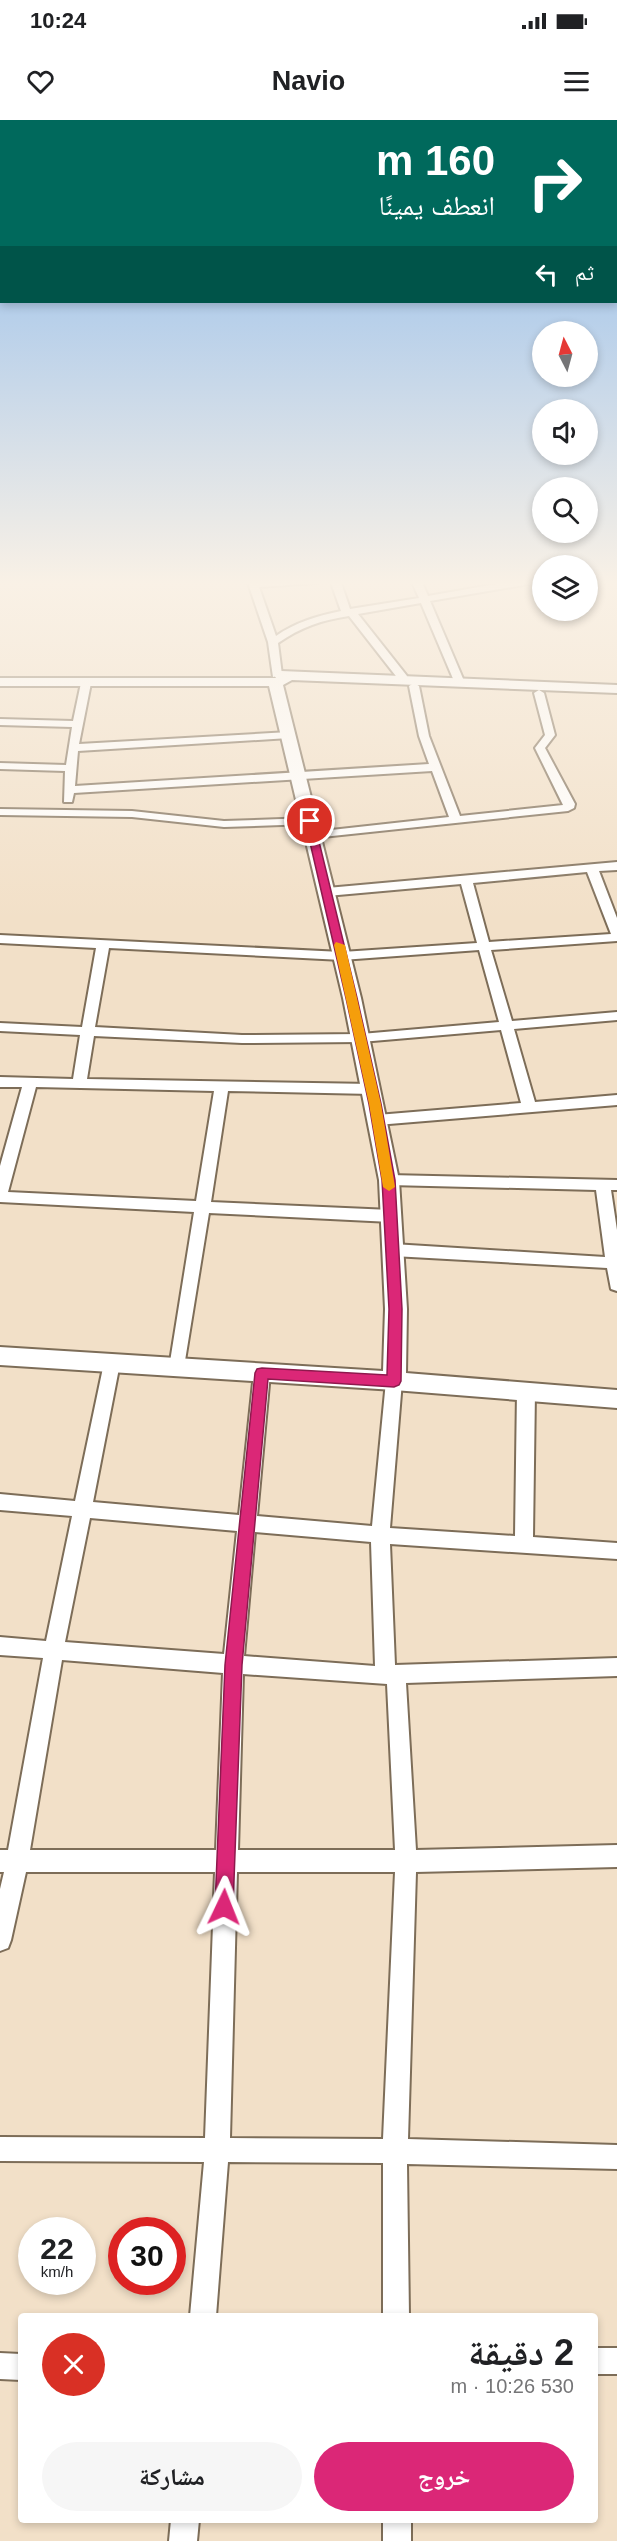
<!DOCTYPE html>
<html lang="ar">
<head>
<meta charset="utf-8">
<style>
  :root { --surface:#fff; --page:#f6f6f6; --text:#202124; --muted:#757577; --accent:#db2777 }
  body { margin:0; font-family:Helvetica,"Noto Naskh Arabic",sans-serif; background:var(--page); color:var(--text); direction:rtl; height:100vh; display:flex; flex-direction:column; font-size:22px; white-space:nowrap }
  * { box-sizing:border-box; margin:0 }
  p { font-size:20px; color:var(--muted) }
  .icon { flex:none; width:33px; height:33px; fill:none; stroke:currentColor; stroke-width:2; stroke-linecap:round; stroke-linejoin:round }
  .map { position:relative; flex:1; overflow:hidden; direction:ltr }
  .drawer { position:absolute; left:18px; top:2193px; width:580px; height:210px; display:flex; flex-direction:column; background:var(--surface); border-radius:6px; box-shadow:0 3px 9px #0003; direction:rtl }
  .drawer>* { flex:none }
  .hud { position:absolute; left:0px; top:0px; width:618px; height:183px; box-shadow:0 3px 9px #0003; direction:rtl; background:#00695c; color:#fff; overflow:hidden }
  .needle { width:39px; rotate:354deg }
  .controls { position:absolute; left:532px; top:201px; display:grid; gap:12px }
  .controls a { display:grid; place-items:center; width:66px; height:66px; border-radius:50%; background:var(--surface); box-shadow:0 3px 9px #0003; font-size:30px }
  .speed { position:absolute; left:18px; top:2097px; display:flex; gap:12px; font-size:30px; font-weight:700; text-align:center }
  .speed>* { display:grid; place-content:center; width:78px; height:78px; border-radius:50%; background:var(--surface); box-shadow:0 3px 9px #0003; line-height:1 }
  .speed small { font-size:15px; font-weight:400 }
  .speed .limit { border:9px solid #d22; background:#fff; color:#111 }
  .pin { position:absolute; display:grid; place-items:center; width:51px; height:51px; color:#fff; margin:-26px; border:3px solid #fff; border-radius:50%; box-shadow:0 2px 6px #0007 }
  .me { position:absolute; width:66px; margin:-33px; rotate:2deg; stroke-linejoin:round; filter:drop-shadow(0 0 4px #0008) }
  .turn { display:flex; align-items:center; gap:21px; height:126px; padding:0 24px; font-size:27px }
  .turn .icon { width:78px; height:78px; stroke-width:2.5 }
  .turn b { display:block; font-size:42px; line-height:51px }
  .then { display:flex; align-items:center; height:57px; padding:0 24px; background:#0003; gap:12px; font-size:22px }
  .round { display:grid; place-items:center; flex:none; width:63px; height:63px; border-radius:32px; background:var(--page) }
  .head { display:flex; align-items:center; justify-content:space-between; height:102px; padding:0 24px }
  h1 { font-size:36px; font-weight:700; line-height:45px }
  .primary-button { display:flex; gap:12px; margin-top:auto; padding:12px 24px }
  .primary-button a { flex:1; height:69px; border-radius:36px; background:var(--accent); color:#fff; font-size:24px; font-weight:700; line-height:69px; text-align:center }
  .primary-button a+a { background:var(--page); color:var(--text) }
  .status { display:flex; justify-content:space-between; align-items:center; height:42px; padding:0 30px; background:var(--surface); direction:ltr }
  .status svg { height:16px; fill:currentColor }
  header { display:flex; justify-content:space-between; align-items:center; height:78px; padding:0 24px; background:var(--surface); font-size:27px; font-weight:700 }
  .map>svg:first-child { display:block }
</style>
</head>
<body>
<div class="status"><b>10:24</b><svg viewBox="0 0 49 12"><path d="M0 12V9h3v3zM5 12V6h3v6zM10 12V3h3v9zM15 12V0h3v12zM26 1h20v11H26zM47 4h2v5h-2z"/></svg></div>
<header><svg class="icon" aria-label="menu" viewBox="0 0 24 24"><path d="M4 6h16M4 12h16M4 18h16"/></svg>Navio<svg class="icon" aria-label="heart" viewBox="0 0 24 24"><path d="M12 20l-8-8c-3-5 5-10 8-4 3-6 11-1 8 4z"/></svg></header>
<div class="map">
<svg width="617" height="2421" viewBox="0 0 617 2421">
  <rect width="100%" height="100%" fill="#f2e0c8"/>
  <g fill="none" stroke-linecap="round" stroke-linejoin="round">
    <!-- street casing -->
    <g stroke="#7d6d58" stroke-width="4">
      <path id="street" d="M247,460H257V462L322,460L317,463L259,467L276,516C296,502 317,496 341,491L330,460H340L350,489L419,478L411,460H421L428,476L519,460H540L535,463L430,481L464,561L459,564L454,561L421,483L358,494L407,556V560H399L349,496C322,500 301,507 278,523L282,555L273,557L268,522Z
        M86,560L91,563L79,624L289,612L294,615L289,618L78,631L75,666L429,644L419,616L409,566L414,563L419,566L429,616L460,696L563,685L535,628L545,615L534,573L539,570L544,573L555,615L545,628L575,684L574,688L568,691L313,718L307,715L313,712L449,697L432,651L74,673L72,682H64L65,651L0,649V643L66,645L72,607L0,605V599L73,601L81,563Z
        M0,689L132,691L224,701L310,698L316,701L310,704L224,707L132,697L0,695Z
        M617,742V750L599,751L617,798V821L491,830L512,901L617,892V900L514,909L535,982L617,975V985L377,1005L372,1003L370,1000L377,995L521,983L501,910L361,922L242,923L94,916L87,959L372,964L379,969L372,974L228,971L211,1082L391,1090L396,1092L399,1096L396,1100L391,1102L209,1093L183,1253L177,1255L171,1253L169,1248L194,1092L0,1082V1046L22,967H0V957L73,959L80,915L0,911V903L82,907L96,828L0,823V815L342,832L477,823L461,764L327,776L321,772L327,768ZM587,752L611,814L489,822L473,763ZM109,828L342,840L479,830L499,902L361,914L242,915L95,907ZM36,967L214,971L196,1081L8,1072Z
        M389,1055L617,1060V1070H611L617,1110V1171L611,1169L607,1148L393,1136L387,1134L385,1130L387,1126L393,1124L605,1137L596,1070L389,1065L381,1060Z
        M112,1236L118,1238L120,1243L93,1382L239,1395L254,1253L256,1248L262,1246L268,1248L270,1253L257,1396L372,1406L386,1261L388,1256L394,1254L400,1256L402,1261L390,1408L515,1416L517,1271L520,1266L526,1264L532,1266L535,1271L533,1417L617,1423V1439L390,1424L395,1545L617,1538V1556L406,1563L416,1730L617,1725V1747L416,1752L408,2019L617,2025V2049L407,2044L409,2196H383V2043L228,2042L216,2196H190L204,2042L0,2041V2017L205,2018L215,1752H26L11,1820L8,1828L0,1831V1769L4,1752H0V1730H8L43,1538L0,1535V1517L46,1521L72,1396L0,1390V1374L75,1381L104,1243L106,1238ZM90,1398L237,1411L224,1534L65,1522ZM255,1412L371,1422L375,1546L244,1536ZM62,1540L223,1553L216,1730H30ZM243,1554L387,1564L395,1730H238ZM237,1752H395L383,2019L230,2018Z
        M596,2228H617V2254H596Z
        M0,2233L21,2234V2260L0,2259Z
        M171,2400H199L197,2421H169Z
        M383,2400H411V2421H383Z"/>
    </g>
    <!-- secondary casing -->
    <g stroke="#7d6d58" stroke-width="4">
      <path id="secondary" d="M281,551L617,565V573L292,560L283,565L361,878L399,1060L407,1189L406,1253L617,1270V1288L394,1270L0,1245V1227L383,1251L385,1189L379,1060L343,878L269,566H0V558H276L274,555L276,552Z"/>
    </g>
    <!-- street -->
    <use href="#street" fill="#fff" fill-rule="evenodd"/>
    <!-- secondary -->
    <use href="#secondary" fill="#fff" fill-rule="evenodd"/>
  </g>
  <!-- sky -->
  <linearGradient id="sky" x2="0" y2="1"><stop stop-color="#87b7ed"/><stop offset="0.58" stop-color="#f9f1e6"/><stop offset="1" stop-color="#f9f1e6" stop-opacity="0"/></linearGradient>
  <rect width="617" height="799" fill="url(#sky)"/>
  <!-- route -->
  <path fill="#db2777" stroke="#8e194d" stroke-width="1.5" d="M310,698L314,701L357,878L381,984L395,1060L402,1189L401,1261L399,1265L394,1267L268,1259L242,1545L233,1787L231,1793L224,1796L218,1793L215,1787L225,1545L255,1253L257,1249L262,1248L387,1255L389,1189L382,1060L369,984L346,878L305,701Z"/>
  <!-- slow -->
  <path fill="#f59e0b" d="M336,822L345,825L381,984L395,1067L389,1071L383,1067L369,984L334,825Z"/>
</svg>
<div class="controls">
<a><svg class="needle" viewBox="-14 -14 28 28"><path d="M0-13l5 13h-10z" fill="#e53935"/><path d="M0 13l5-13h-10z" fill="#757577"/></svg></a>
<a><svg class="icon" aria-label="sound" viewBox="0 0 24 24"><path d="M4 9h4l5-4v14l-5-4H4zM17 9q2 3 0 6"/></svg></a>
<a><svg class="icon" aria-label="search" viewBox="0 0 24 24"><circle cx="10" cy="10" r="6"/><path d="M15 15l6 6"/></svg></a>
<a><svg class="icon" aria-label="layers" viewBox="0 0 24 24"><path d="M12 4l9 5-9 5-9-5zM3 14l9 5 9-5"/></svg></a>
</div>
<div class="speed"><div>22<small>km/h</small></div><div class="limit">30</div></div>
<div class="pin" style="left:310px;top:701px;background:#d93025"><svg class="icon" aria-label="arrive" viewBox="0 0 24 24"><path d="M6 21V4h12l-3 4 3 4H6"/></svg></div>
<svg class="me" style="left:224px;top:1787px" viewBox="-20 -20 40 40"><path d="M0-17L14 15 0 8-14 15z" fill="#db2777" stroke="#fff" stroke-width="4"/></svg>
<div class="hud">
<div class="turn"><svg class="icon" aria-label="right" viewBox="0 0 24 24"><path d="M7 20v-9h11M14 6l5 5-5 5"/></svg><div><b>160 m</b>انعطف يمينًا</div></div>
<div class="then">ثم<svg class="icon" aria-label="left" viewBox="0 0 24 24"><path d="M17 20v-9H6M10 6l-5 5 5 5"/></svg></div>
</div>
<section class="drawer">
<div class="head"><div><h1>2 دقيقة</h1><p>530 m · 10:26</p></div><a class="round" style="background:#d93025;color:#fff"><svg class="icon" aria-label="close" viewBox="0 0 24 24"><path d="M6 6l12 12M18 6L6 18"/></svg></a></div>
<div class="primary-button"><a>خروج</a><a>مشاركة</a></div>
</section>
</div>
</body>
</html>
